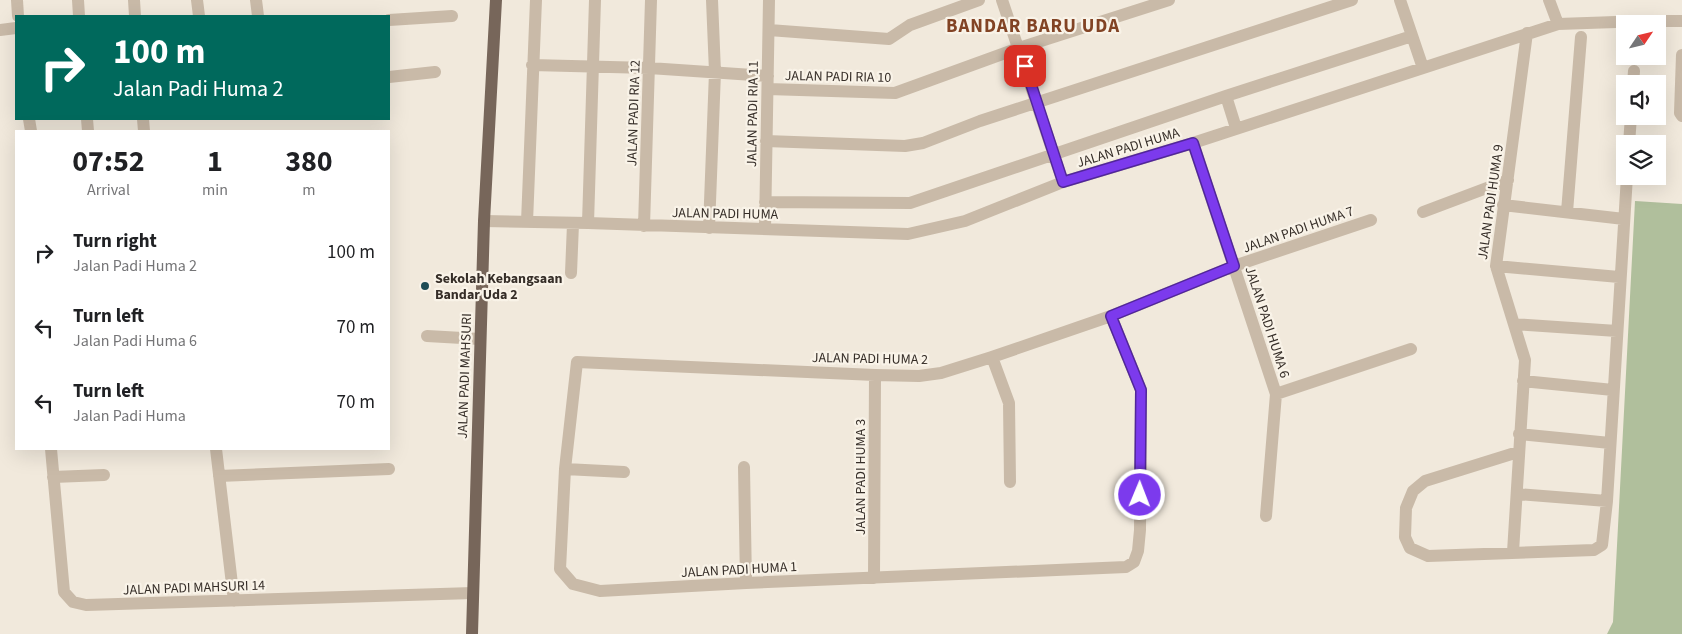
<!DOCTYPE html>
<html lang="en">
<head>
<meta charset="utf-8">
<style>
  :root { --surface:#fff; --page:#f2f2f2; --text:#202124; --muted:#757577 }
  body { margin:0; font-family:"Source Sans 3",sans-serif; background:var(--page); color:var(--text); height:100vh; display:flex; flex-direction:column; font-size:19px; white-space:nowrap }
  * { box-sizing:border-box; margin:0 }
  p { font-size:16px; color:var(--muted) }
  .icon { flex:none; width:28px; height:28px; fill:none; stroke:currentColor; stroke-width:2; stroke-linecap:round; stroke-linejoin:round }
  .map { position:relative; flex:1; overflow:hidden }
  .panel { position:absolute; left:15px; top:130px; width:375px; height:320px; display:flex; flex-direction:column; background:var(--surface); border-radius:0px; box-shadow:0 5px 20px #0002 }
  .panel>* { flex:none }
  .top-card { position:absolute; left:15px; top:15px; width:375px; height:105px; border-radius:0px; box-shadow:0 5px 20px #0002; background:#00695c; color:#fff; overflow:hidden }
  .needle { width:32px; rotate:55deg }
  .tools { position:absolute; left:1616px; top:15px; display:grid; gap:10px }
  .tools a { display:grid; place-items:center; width:50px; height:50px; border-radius:0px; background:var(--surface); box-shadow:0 5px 20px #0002; font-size:25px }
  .pin { position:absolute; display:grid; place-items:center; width:42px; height:42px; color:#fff; margin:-21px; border-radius:10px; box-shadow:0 2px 8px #0006 }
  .me { position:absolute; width:55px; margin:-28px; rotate:1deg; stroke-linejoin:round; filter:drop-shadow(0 0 4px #0008) }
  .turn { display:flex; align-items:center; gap:18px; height:105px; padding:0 15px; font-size:22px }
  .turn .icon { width:65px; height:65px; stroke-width:2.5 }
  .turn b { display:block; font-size:35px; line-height:42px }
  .eta { display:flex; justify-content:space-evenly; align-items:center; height:85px; text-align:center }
  .eta b { font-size:30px; font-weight:700; line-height:35px }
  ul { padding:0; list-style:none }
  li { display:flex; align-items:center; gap:15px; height:75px; padding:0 15px }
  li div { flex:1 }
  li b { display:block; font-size:19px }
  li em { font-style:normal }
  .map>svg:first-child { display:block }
</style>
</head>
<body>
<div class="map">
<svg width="1682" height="634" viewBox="0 0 1682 634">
  <rect width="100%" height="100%" fill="#f1e9dc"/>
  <!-- green -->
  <path fill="#b0bf9c" d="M1635,201L1682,204V634H1607L1613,622Z"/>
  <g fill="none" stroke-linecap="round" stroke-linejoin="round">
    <!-- minor -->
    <path stroke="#c9baa8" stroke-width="12" d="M17,0L18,16
      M78,0L79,16
      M134,0L135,16
      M197,0L199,16
      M256,0L258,16
      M1002,0L1063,182
      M1400,0L1423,68
      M1549,0L1558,24
      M389,20L452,16
      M0,30L16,28
      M769,30L889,39L910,25L979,0
      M1682,55L1680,113L1682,116
      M532,65L649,68L768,76
      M389,77L435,72
      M1633,84L1634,71
      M768,89L895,93L1019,48L1169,0
      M1226,96L1236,128
      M29,119L31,131
      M87,119L88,131
      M143,119L144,131
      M766,141L905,146L923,143L980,121L1352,0
      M1193,143L1276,394L1266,516
      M1629,144L1631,116
      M765,202L910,203L1226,96L1412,36
      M1503,205L1624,219
      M1423,212L1508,180
      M1567,212L1581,37
      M484,221L588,223L908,234L965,221L1063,182L1193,143L1558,24L1645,21H1682
      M527,222L536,0
      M588,223L595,0
      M644,226L651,0
      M709,228L715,72L712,0
      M765,229L769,0
      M1496,266L1619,277
      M571,273L573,224
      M1111,316L1141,390L1140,530L1138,551L1134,562L1126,567L746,583L600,591L573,584L560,569L565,469L577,362L875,375L919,376L941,373L992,357L1111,316L1234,266L1371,220
      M1514,324L1617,331
      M427,336L480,339
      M992,357L1009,403L1010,482
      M1523,381L1613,390
      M1276,394L1411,349
      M1519,434L1610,443
      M51,449L64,592L73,602L86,605L473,593
      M216,449L234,601
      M1518,452L1425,481L1413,491L1406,508L1405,537L1410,548L1428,556L1594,550L1602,545L1607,501L1627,176
      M744,467L746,583
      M565,469L624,472
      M219,476L389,469
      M53,477L104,475
      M1517,494L1607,501
      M1513,552L1525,360L1496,266L1527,33
      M874,578L875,375"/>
    <!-- major -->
    <path stroke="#77665a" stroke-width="12" d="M472,634L484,221L496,0"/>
  </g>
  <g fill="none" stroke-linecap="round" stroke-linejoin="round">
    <!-- route casing -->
    <g stroke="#51269a" stroke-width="12">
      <path id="route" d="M1025,66L1063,182L1193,143L1234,266L1111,316L1141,390L1140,495"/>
    </g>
    <!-- route -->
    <use href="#route" stroke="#7c3aed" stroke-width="9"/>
  </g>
  <!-- markers -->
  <circle fill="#1f4d56" stroke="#f9f3e8" stroke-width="2" cx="425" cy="286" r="5"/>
  <g text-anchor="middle" stroke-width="4.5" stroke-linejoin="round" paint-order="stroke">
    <!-- street labels -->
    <g font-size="14" fill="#362e28" stroke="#f9f3e8">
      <text transform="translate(838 76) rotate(1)" y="5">JALAN PADI RIA 10</text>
      <text transform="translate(633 113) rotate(-88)" y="5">JALAN PADI RIA 12</text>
      <text transform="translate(752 114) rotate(-89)" y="5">JALAN PADI RIA 11</text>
      <text transform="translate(1128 147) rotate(-17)" y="5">JALAN PADI HUMA</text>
      <text transform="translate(1490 202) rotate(-82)" y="5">JALAN PADI HUMA 9</text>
      <text transform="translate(725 213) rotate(1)" y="5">JALAN PADI HUMA</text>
      <text transform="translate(1298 229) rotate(-19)" y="5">JALAN PADI HUMA 7</text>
      <text transform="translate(1268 322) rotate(72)" y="5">JALAN PADI HUMA 6</text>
      <text transform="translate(870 358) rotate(1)" y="5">JALAN PADI HUMA 2</text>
      <text transform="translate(464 376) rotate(-88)" y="5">JALAN PADI MAHSURI</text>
      <text transform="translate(860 477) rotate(-90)" y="5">JALAN PADI HUMA 3</text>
      <text transform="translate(739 569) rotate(-3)" y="5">JALAN PADI HUMA 1</text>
      <text transform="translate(194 587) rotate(-2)" y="5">JALAN PADI MAHSURI 14</text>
    </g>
    <!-- poi labels -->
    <g font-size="14" font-weight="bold" fill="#362e28" stroke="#f9f3e8" text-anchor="start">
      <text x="435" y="283">Sekolah Kebangsaan<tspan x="435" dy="16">Bandar Uda 2</tspan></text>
    </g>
    <!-- district labels -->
    <g font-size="19" font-weight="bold" letter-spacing="1" fill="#824324" stroke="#f9f3e8">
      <text x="1033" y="32">BANDAR BARU UDA</text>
    </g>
  </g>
</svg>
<div class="tools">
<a><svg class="needle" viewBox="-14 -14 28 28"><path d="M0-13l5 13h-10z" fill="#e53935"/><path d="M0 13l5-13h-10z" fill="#757577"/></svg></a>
<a><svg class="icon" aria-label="sound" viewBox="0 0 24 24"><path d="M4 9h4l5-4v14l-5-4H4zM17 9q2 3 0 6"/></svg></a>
<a><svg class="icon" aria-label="layers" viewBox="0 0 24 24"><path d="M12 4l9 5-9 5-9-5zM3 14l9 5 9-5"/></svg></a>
</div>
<div class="pin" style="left:1025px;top:66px;background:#d93025"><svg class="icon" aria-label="arrive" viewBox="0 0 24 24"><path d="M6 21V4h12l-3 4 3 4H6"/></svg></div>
<svg class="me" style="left:1140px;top:495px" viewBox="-20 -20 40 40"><circle r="17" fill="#7c3aed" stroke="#fff" stroke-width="3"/><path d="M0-11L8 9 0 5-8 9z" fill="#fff"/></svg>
<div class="top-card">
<div class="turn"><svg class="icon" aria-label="right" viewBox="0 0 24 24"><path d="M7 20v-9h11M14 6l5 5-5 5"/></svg><div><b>100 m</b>Jalan Padi Huma 2</div></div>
</div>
<section class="panel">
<div class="eta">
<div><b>07:52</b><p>Arrival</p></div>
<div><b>1</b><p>min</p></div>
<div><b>380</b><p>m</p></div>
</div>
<ul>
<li><svg class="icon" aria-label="right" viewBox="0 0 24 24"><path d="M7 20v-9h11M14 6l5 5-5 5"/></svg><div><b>Turn right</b><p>Jalan Padi Huma 2</p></div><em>100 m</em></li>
<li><svg class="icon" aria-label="left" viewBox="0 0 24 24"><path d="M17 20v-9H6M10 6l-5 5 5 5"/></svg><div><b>Turn left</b><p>Jalan Padi Huma 6</p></div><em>70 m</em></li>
<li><svg class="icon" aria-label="left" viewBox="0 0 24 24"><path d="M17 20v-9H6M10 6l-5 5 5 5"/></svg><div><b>Turn left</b><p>Jalan Padi Huma</p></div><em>70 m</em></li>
</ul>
</section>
</div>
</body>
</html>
